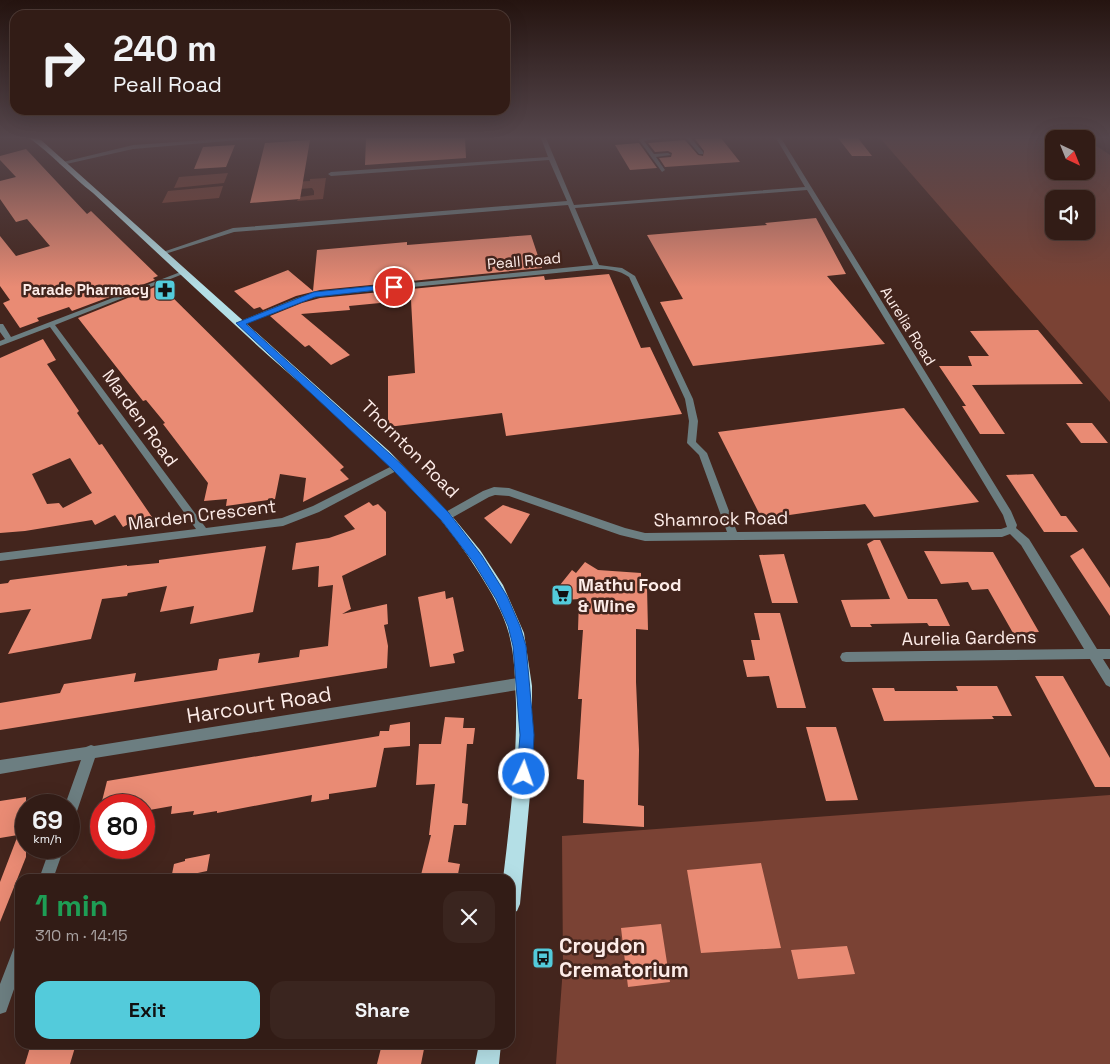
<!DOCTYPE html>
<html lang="en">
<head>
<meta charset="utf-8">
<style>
  :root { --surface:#321c16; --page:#3a251f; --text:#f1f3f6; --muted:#a8a1a1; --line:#4d3a35; --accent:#53cbdb }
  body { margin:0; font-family:"Space Grotesk",sans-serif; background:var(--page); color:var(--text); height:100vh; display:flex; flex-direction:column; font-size:19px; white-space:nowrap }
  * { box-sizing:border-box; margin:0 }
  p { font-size:16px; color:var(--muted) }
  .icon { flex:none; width:28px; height:28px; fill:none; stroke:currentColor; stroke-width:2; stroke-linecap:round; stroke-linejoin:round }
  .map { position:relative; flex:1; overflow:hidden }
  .sheet { position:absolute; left:15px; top:874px; width:500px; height:175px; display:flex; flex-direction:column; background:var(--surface); border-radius:15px; box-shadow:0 5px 20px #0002,0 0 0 1px var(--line) }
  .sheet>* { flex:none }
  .banner { position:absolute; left:10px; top:10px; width:500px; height:105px; border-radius:15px; box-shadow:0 5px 20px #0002,0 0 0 1px var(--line); background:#321c16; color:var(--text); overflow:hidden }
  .needle { width:32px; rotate:137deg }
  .buttons { position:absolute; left:1045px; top:130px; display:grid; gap:10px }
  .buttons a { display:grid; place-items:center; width:50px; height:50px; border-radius:10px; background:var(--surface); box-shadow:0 5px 20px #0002,0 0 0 1px var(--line); font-size:25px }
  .speed { position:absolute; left:15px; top:794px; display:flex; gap:10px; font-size:25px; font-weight:700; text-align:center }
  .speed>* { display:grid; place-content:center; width:65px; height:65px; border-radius:50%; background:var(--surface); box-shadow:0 5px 20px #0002,0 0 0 1px var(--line); line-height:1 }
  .speed small { font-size:12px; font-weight:400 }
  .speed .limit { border:8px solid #d22; background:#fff; color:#111 }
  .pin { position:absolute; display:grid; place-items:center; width:42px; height:42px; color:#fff; margin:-21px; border:2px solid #fff; border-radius:50%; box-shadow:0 1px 5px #0007 }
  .me { position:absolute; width:55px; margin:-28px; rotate:3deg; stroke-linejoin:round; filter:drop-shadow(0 0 4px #0008) }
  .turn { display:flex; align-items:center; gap:18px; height:105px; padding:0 20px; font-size:22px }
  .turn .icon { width:65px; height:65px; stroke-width:2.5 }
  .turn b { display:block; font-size:35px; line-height:42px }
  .round { display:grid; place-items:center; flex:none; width:52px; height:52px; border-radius:15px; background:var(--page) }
  .summary { display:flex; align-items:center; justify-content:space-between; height:85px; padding:0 20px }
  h1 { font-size:30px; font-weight:800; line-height:38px; color:#1e9e55 }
  .primary-button { display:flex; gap:10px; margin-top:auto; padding:10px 20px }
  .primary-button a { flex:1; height:58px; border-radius:15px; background:var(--accent); color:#111; font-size:20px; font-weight:800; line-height:58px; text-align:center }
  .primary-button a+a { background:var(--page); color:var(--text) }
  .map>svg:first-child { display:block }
</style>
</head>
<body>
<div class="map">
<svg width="1110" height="1064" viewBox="0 0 1110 1064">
  <rect width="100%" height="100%" fill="#43251d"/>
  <!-- green -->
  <path fill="#7a4234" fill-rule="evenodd" d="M880,138L1085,139H1054V171H1086V139L1110,155V402ZM1054,199H1086V231H1054Z
    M228,173L224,183L174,188L179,177Z
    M326,178L323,199L297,201L300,197L314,195V191L312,188L288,190L292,182L310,181V179Z
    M223,186L219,198L162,203L168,191Z
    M1110,795V1064H556L563,967L562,836Z"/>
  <!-- building -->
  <path fill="#e98b74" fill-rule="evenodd" d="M366,138H465L466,158L365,165Z
    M721,138L740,162L665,167L659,158L671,157L672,153L668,151L655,152L648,143L685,140L698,155L703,156L704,151L695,139Z
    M838,138H858L872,156H852Z
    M310,140L300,199L250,203L265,143Z
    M639,143L657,168L630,170L615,145Z
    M235,145L226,167L194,169L203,147Z
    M26,149L87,214L91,211L158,276L153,278L155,280L72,311L69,307L37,318L39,321L20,328L3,303L10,300L0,286V236L16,256L50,246L27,219L16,222L0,199V181L16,177L0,160V156Z
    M816,218L846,274L827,276L885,344L693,366L660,302L683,299L647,235L767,225L765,223Z
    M531,235L542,268L320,290L296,296L263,310L260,307L254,309L234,291L288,270L313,291L317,250L407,242V245Z
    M609,274L641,348L650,347L682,414L506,436L502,413L388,427V376L415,373L411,300L349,306L350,310L301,314L350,355L331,365L309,345L305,347L270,316L302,303L320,298L544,276L545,280Z
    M160,285L344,467L340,470L349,479L303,502L306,478L280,474L275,499L226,506L227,499L204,501L208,483L163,424L165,423L146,400L143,401L78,318Z
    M1038,330L1083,384L972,385L1005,434H980L962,406H966L939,366H972L968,356H989L970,331Z
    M43,339L56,360L47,364L79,411L77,413L99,445L102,444L152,517L136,525L134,521L123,527L115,515L95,525L92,520L25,531L0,533V358ZM70,458L92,493L63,508L59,503L47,504L32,474Z
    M904,408L979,502L874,517L865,504L762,519L718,432Z
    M1066,423H1092L1108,443H1081Z
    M1033,474L1061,516H1066L1078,532H1044L1006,475Z
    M369,502L373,506L378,504L386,512V555L342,576L351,609L342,614L387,604L388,624L384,625L388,646L387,668L0,730V703L60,693L64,684L136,673L134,682L217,670L219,659L260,653L258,663L299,657L300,650L328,646L333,585L318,587L319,566L292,570L296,543L329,538L355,529L344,516Z
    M503,505L530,514L511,544L484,518Z
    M874,540H880L908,599H937L950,626H929L927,623L870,624L872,627H851L841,600L890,599L867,544Z
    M266,546L253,612L190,624L194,606L160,612L167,586L128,593L127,596L102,599L91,639L8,654L31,609L0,613V584L8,583L10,580L127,565V566L159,563V560Z
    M1083,548L1110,588V616L1070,556Z
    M924,551L993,552L1039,632L1013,633L988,589L972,590L968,582L941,584Z
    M784,554L798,603H772L759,555Z
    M585,562L598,570L641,573V586L647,587L648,630L636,629V682L639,750L638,805L644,806V827L583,823L584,780L577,779L582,699H578L583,630H578L579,599L565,600L556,590L572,570L576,573Z
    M445,591L446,599L453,597L464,651L453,654L455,663L430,667L418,597Z
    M754,613H780L806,708H777L769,676L747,677L743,660H755L751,640H760Z
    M1035,676H1063L1110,758V787H1095Z
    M956,686H997L1012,716H992L994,719L884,721L872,688H894L895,691H958Z
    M445,717L464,718L463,728H475L473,744H467L462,803L468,804L466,825H454L448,862L460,864L457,879H420L431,835H429L435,784L416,785L419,744H441Z
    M410,722V746L384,748L376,787L329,794V799L311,802L312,795L217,813V811L193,815L194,811L171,814L172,806L144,811V805H101L107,781L379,736L380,731H389L390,725Z
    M806,727H836L858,800L826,801Z
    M26,797V857L0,922V882L18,835L0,838V801Z
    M210,854L207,871L193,874L191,879H171L174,864L185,861V859Z
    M761,863L781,948L701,953L687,870Z
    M661,924L670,982L628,987L621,928Z
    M847,946L855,974L798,979L791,950Z
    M31,1044H76L70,1064H25Z
    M382,1044H425L421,1064H377Z"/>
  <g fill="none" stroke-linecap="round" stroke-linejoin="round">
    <!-- minor -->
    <path fill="#6c7e81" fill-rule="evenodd" d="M234,138H262L133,149L62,165L59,163L133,145Z
      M541,138H546L574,205L805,187L776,138H781L1011,511L1017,525L1016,528L1029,539L1097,649H1110V659H1103L1110,670V687L1106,685L1090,659L846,662L842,661L840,657L842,653L846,652L1084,649L1021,545L1010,534L1002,537L645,541L620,535L509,496L495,495L489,497L448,520H442L440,517L442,514L483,491L494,487L509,488L625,528L645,533L727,532L699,455L687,443L689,421L685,399L629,277C619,270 609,269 597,269L320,296L301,301L243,325L236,323L297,298L320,292L593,265L568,205L234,232L165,254L160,253L233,228L567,201L549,160L331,176L328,174L331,172L548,157ZM807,190L1003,515L1007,527L1001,529L737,532L707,453L696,442L698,421L693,399L635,276L622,268L599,265L575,208Z
      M661,138L644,141L654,154L668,153L671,155L656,157L665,170L662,172L639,140L643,138Z
      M686,138H691L703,152V154H699Z
      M183,271L188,272L55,325L206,528L282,518L313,506L394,465H400L402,467L400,469L319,512L283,526L0,561V553L196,529L50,327L0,346V341L5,339L0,332V324H3L11,337Z
      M524,677L528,679L530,683L528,687L524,689L95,758L76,814L74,819L69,821V805H65L81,760L0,774V760L86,747L91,745L94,746Z
      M50,848H64L53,879H39Z
      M20,942V972L6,1012L0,1014V984L15,945Z"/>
    <!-- trunk -->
    <path fill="#b4dfe6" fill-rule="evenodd" d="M29,138L41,140L389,451L452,516L480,550L503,585L524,633L532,686V773L520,904L517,911L510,914V879H503C510,820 517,762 516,703C515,680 515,657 509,634C503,612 491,592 479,573C424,484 337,417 260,348C204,297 149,245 93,193C71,176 52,154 29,138Z
      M479,1044H501L499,1064H475Z"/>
  </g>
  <!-- sky -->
  <linearGradient id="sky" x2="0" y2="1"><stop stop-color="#251410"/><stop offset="0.48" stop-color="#55464c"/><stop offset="1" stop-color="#55464c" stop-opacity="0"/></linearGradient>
  <rect width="1110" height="287" fill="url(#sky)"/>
  <!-- route -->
  <path fill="#1a73e8" stroke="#114b97" d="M394,284L397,287L396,288L315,297L246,324L401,464L449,513L482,556L507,596L520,626L526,646L534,735L532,774L530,779L524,781L519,779L517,774L520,735L513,646L508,626L496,599L474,563L441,520L393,470L236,323L314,292Z"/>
  <!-- icons -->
  <defs>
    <g id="pharmacy-square" transform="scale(1.125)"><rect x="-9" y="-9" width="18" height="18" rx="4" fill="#53cbdb" stroke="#43251d"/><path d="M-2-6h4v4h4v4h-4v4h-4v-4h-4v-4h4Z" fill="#111"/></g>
    <g id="supermarket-square" transform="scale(1.125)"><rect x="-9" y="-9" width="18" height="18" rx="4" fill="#53cbdb" stroke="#43251d"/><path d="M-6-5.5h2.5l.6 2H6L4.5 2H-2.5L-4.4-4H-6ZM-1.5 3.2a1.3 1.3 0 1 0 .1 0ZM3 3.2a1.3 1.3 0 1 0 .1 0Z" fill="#111"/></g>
    <g id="bus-square" transform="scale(1.125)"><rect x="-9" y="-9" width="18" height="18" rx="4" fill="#53cbdb" stroke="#43251d"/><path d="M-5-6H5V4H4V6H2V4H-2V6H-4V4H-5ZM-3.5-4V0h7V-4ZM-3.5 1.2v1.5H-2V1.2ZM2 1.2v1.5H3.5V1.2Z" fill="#111"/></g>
  </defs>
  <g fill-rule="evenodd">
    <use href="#pharmacy-square" x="165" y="290"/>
    <use href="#supermarket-square" x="562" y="595"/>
    <use href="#bus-square" x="543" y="958"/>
  </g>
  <g text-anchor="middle" stroke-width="5" stroke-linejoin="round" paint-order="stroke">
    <!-- far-street labels -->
    <g font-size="15" fill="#fdece8" stroke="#43251d">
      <text transform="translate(524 261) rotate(-5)" y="5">Peall Road</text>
      <text transform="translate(908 326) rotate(58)" y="5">Aurelia Road</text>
    </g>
    <!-- far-poi labels -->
    <g font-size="15" font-weight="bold" fill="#fdece8" stroke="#43251d" text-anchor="end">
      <text x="149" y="295">Parade Pharmacy</text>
    </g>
    <!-- street labels -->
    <g font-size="18" fill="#fdece8" stroke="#43251d">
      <text transform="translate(140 418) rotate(54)" y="6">Marden Road</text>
      <text transform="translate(410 449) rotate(45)" y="6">Thornton Road</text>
      <text transform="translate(202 515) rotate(-7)" y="6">Marden Crescent</text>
      <text transform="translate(721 519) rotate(-1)" y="6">Shamrock Road</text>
      <text transform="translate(969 638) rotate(-1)" y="6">Aurelia Gardens</text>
    </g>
    <!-- poi labels -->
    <g font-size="18" font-weight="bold" fill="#fdece8" stroke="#43251d" text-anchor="start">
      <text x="578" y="591">Mathu Food<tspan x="578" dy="21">&amp; Wine</tspan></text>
    </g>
    <!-- near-street labels -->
    <g font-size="21" fill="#fdece8" stroke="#43251d">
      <text transform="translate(259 705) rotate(-9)" y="7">Harcourt Road</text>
    </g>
    <!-- near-poi labels -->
    <g font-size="21" font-weight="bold" fill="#fdece8" stroke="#43251d" text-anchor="start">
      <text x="559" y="953">Croydon<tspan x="559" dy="24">Crematorium</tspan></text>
    </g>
  </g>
</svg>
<div class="buttons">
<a><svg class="needle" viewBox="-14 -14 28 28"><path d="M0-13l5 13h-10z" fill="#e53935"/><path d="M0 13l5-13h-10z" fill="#a8a1a1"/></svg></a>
<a><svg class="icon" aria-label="sound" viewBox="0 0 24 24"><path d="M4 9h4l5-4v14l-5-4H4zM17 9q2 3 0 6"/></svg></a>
</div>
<div class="speed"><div>69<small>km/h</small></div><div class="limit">80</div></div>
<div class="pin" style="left:394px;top:287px;background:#d93025"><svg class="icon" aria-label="arrive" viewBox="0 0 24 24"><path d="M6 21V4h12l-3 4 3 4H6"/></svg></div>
<svg class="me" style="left:524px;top:774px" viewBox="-20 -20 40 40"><circle r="17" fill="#1a73e8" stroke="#fff" stroke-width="3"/><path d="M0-11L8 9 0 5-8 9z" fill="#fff"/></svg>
<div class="banner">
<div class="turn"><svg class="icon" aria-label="right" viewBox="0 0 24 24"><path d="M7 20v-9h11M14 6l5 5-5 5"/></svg><div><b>240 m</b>Peall Road</div></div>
</div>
<section class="sheet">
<div class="summary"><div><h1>1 min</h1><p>310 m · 14:15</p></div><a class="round"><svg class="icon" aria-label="close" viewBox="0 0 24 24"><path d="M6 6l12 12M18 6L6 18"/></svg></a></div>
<div class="primary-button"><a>Exit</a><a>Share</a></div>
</section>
</div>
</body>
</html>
